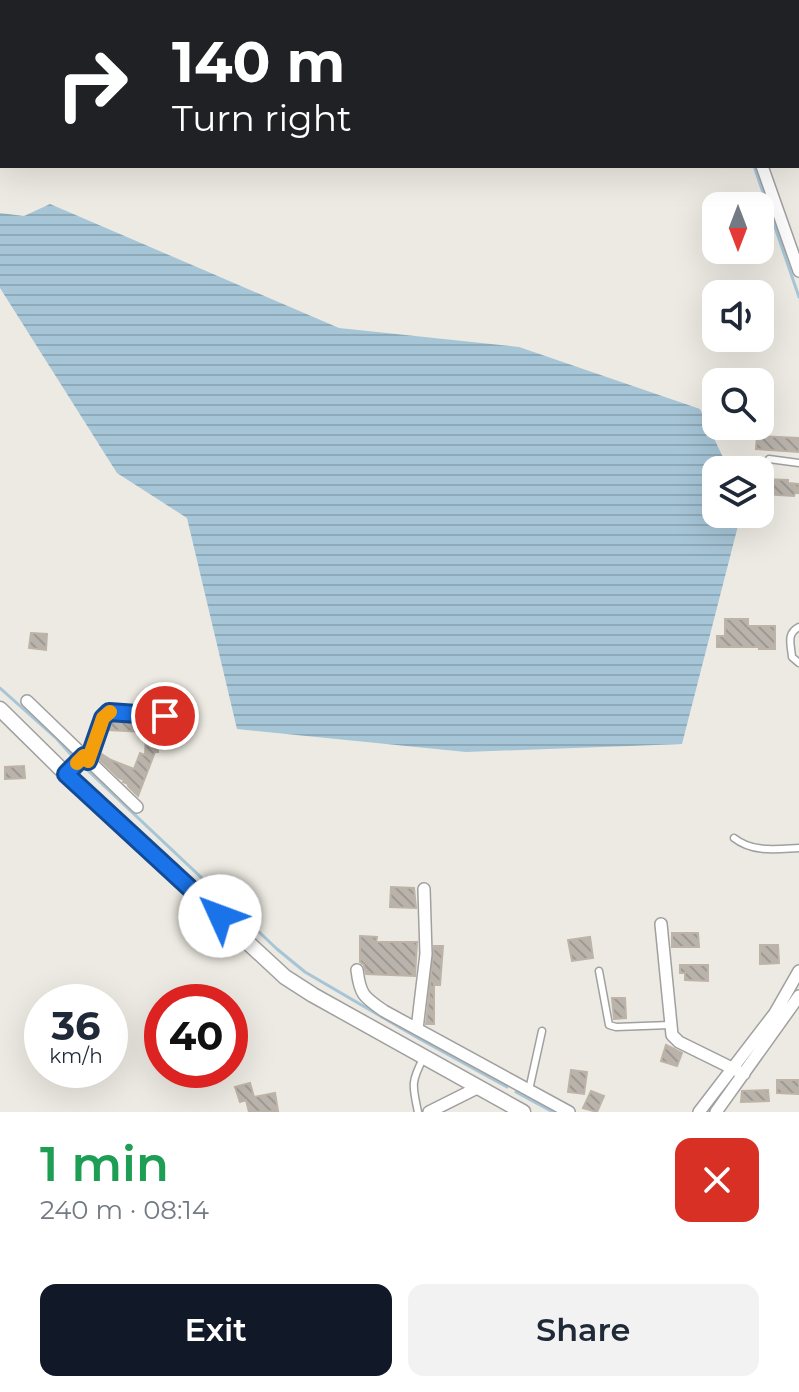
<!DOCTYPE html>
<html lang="en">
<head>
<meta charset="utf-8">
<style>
  :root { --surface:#fff; --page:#f2f2f3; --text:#1f2937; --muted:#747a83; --accent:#111827 }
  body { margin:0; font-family:Montserrat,sans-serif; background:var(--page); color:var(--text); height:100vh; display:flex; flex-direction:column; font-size:30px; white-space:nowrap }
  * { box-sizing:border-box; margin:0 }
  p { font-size:26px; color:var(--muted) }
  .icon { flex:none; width:44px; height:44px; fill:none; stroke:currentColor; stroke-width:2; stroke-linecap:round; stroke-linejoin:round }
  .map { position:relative; height:1112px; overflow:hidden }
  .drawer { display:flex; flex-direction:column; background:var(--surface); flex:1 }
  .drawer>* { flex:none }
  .guide { position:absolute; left:0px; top:0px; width:800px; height:168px; box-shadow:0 8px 32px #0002; background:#202124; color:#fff; overflow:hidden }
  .needle { width:52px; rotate:180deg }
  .buttons { position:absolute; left:702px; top:192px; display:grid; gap:16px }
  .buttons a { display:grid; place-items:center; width:72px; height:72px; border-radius:16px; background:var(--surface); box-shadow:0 8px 32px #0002; font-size:40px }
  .speed { position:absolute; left:24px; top:984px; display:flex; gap:16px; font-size:40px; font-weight:700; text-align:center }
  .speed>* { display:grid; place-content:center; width:104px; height:104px; border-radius:50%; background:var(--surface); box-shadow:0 8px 32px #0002; line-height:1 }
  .speed small { font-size:20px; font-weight:400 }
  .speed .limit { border:12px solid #d22; background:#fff; color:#111 }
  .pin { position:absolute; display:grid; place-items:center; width:68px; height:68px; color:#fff; margin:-34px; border:4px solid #fff; border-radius:50%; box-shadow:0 2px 8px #0007 }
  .me { position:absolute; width:88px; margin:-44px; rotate:313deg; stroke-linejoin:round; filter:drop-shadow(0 0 6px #0008) }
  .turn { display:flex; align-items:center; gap:28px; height:168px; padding:0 40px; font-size:36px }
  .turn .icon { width:104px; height:104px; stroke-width:2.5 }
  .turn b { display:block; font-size:56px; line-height:68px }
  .round { display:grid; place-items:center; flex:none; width:84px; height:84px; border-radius:16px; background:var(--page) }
  .headline { display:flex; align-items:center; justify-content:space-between; height:136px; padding:0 40px }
  h1 { font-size:48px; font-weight:600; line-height:60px; color:#1e9e55 }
  .primary-button { display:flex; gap:16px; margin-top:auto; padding:16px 40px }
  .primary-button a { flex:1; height:92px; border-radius:16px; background:var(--accent); color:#fff; font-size:32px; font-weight:600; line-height:92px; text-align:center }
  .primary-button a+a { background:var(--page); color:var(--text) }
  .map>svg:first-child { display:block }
</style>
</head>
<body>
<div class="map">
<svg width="799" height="1112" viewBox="0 0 799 1112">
  <defs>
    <pattern id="water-rules" width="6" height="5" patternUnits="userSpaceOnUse" patternTransform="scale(2)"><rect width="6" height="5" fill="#a6c5d7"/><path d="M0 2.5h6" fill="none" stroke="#8ea9b8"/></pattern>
    <pattern id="building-back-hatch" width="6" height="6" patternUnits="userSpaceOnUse" patternTransform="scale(2)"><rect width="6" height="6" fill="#b9b3ac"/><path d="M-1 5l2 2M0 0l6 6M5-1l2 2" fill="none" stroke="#9e9993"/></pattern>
  </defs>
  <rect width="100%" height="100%" fill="#eceae2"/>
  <!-- water -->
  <path fill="url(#water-rules)" d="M50,204L339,328L519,347L700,409L729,470H716V514H741L682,744L466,752L237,729L187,518L117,473L0,288V213L24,216Z"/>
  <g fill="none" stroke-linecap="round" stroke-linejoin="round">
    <!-- stream -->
    <path stroke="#a6c5d7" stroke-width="3" d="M36,2V0
      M0,87L2,82
      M754,166L799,297
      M0,688L57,739L73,757
      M82,765L277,949L305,972L418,1038L507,1087
      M516,1092L553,1112
      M709,1112L716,1102"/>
  </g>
  <!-- building -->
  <path fill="url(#building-back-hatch)" stroke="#bdb3a6" stroke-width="2" d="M757,436L799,438V452L756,449Z
    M760,479L788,480V483L799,484V493H795L794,496L760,494Z
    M725,619H748V626H775V649H759V647H717V636H725Z
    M31,633L47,634L46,650L29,648Z
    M112,721L167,724V735H158V752H155L138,796L128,786V784L123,782L124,780L119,778L98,758L100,753L111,760L134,769L140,753L145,755L146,732L108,730Z
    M24,766L25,778L5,779V767Z
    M391,887L414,888L416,908L390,907Z
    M672,933H698L699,947H672Z
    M360,936L377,937L376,942H417L415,976L366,974L364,965L360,962Z
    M590,937L593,958L572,961L568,940Z
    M760,945H778L779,963L760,964Z
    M434,946H443L440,985H434V1024H426Z
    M680,965H708V981L685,980V973H680Z
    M612,998H625L626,1018L614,1019Z
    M666,1045L682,1053L677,1066L661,1061Z
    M571,1070L587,1072L584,1094L568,1092Z
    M777,1080H799V1094L777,1093Z
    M250,1083L254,1097L275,1093L278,1111L249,1112L246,1100L240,1102L235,1087Z
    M768,1090L769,1101L741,1102L742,1091Z
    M591,1091L604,1096L597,1112L583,1108Z"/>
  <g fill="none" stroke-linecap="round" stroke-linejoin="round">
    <!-- service casing -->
    <g stroke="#a0a0a0" stroke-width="9">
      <path id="service" d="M769,459L799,463
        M799,627C786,634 791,644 792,657L799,663
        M734,838C753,853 777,849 799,848
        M599,971L609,1025L616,1027L670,1025
        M529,1090L542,1031
        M418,1112C412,1085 411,1081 424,1057"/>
    </g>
    <!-- minor casing -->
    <g stroke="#a0a0a0" stroke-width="14">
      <path id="minor" d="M700,0L701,2
        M0,111L2,106
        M762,166L799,271
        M27,701L137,807
        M88,761L103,718L109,712L165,716
        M66,774L84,756
        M661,924L672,1035L679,1042L744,1074
        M357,970C360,995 364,997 384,1011L569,1112
        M417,1029L426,954L424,889
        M429,1112L479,1087
        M699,1112L775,1013L799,971
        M716,1112L799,996"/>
    </g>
    <!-- tertiary casing -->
    <g stroke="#a0a0a0" stroke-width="17">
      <path id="tertiary" d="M20,2L21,0
        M0,51L2,46
        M0,709L66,774L285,977L313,995L523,1112"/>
    </g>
    <!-- service -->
    <use href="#service" stroke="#fff" stroke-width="6"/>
    <!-- minor -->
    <use href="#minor" stroke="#fff" stroke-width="11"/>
    <!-- tertiary -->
    <use href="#tertiary" stroke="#fff" stroke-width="14"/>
  </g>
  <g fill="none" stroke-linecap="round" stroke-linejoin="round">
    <!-- route casing -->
    <g stroke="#114b97" stroke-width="20">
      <path id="route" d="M165,716L109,712L103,718L88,761L84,756L66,774L220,916"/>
    </g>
    <!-- route -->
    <use href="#route" stroke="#1a73e8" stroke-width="14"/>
    <!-- slow -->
    <path stroke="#f59e0b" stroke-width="14" d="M77,763L84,756L88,761L103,718L110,712"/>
  </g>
</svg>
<div class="buttons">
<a><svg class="needle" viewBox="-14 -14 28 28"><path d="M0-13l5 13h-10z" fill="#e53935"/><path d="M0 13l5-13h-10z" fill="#747a83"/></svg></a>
<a><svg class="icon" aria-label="sound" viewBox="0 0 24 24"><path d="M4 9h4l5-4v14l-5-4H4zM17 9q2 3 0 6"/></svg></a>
<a><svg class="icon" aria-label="search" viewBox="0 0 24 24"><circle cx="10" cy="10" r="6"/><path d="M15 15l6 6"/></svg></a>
<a><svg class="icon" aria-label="layers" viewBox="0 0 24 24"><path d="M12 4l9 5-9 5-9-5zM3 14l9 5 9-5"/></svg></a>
</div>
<div class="speed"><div>36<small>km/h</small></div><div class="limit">40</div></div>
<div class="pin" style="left:165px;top:716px;background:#d93025"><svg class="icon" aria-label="arrive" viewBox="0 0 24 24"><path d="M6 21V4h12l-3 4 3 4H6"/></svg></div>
<svg class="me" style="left:220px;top:916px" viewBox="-20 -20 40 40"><circle r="19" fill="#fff"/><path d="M0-13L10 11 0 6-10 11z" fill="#1a73e8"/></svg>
<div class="guide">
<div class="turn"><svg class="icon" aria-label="right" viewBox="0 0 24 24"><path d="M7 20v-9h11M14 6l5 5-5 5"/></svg><div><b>140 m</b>Turn right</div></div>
</div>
</div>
<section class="drawer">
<div class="headline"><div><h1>1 min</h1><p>240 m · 08:14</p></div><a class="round" style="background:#d93025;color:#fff"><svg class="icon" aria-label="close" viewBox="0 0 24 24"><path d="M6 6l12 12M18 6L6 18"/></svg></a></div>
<div class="primary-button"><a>Exit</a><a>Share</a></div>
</section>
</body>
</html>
